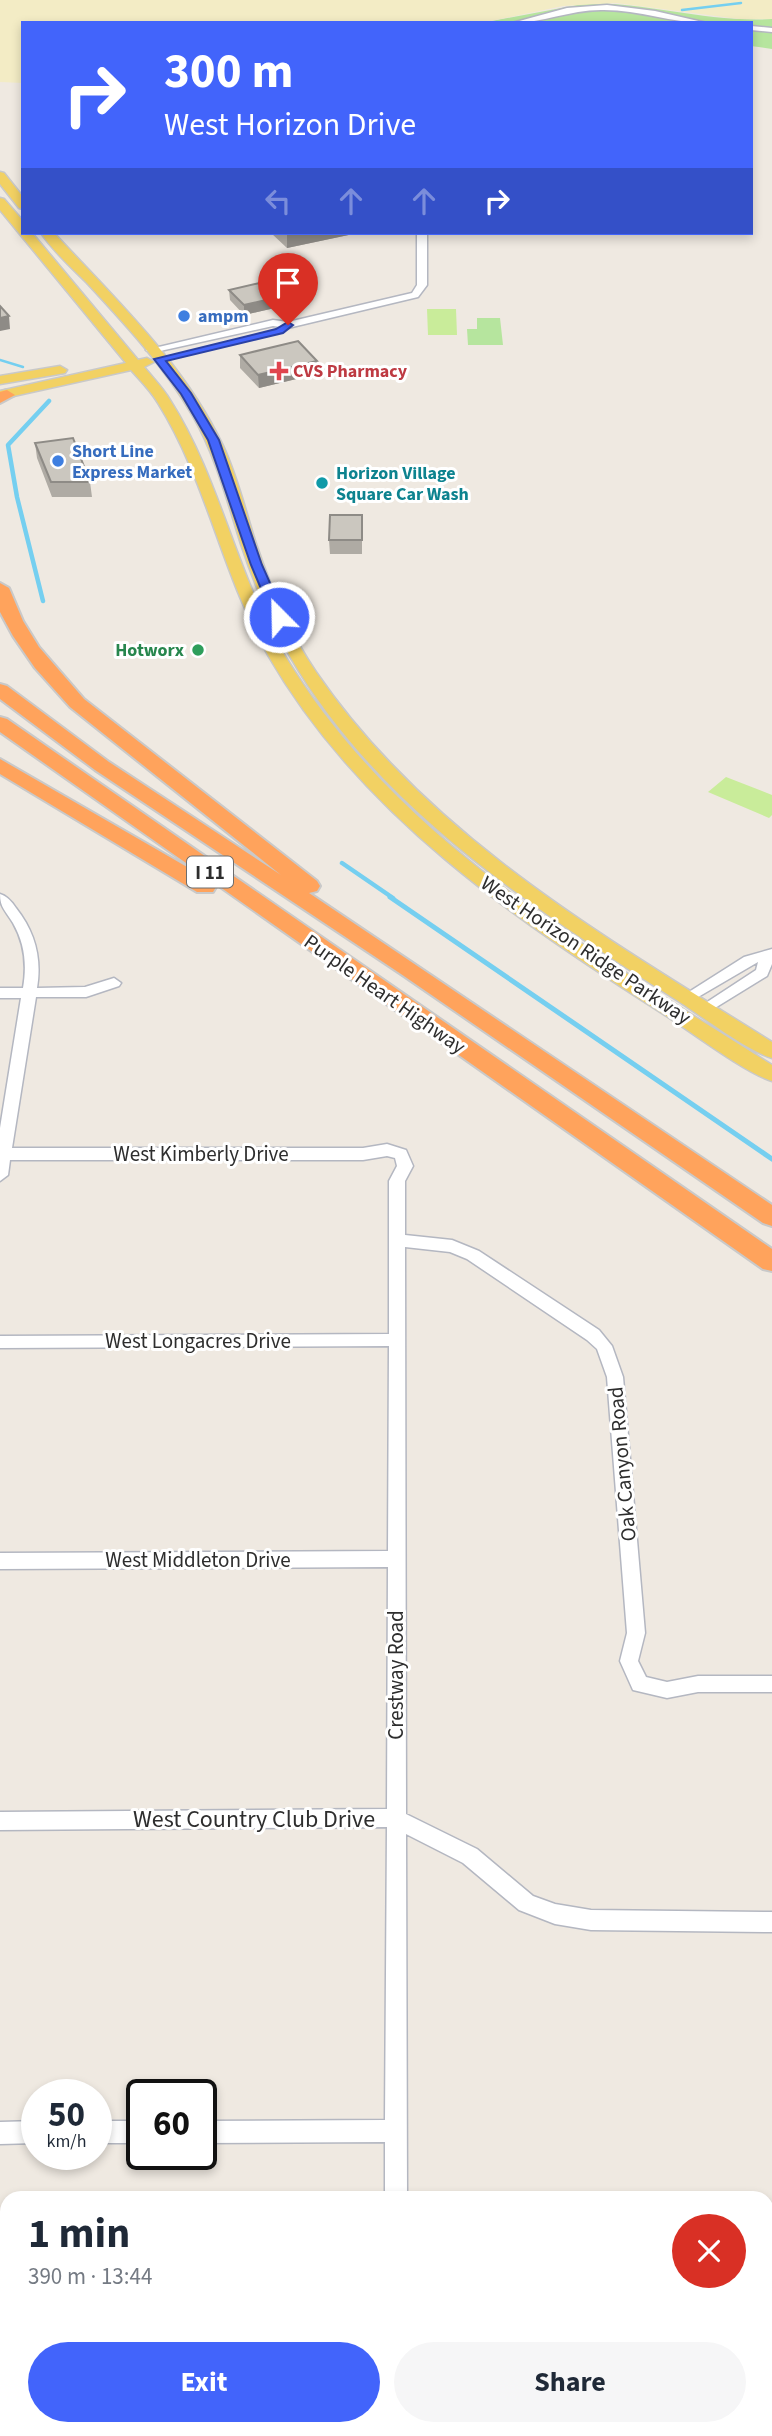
<!DOCTYPE html>
<html lang="en">
<head>
<meta charset="utf-8">
<style>
  :root { --surface:#fff; --page:#f6f6f7; --text:#1f2937; --muted:#747a83; --accent:#4264fb }
  body { margin:0; font-family:"Source Sans 3",sans-serif; background:var(--page); color:var(--text); height:100vh; display:flex; flex-direction:column; font-size:26px; white-space:nowrap }
  * { box-sizing:border-box; margin:0 }
  p { font-size:23px; color:var(--muted) }
  .icon { flex:none; width:38px; height:38px; fill:none; stroke:currentColor; stroke-width:2; stroke-linecap:round; stroke-linejoin:round }
  .map { position:relative; flex:1; overflow:hidden }
  .drawer { position:absolute; left:0px; top:2191px; width:774px; height:245px; display:flex; flex-direction:column; background:var(--surface); border-radius:21px 21px 0 0; box-shadow:0 4px 10px #0003 }
  .drawer>* { flex:none }
  .hud { position:absolute; left:21px; top:21px; width:732px; height:214px; border-radius:0px; box-shadow:0 4px 10px #0003; background:#4264fb; color:#fff; overflow:hidden }
  .speed { position:absolute; left:21px; top:2079px; display:flex; gap:14px; font-size:35px; font-weight:700; text-align:center }
  .speed>* { display:grid; place-content:center; width:91px; height:91px; border-radius:50%; background:var(--surface); box-shadow:0 4px 10px #0003; line-height:1 }
  .speed small { font-size:18px; font-weight:400 }
  .speed .limit { border:4px solid #111; border-radius:10px; background:#fff; color:#111 }
  .pin { position:absolute; display:grid; place-items:center; width:60px; height:60px; color:#fff; margin:-72px -30px; border-radius:50% 50% 50% 0; rotate:-45deg; box-shadow:0 0 7px #0007 }
  .pin .icon { rotate:45deg }
  .me { position:absolute; width:77px; margin:-38px; rotate:337deg; stroke-linejoin:round; filter:drop-shadow(0 0 5px #0008) }
  .turn { display:flex; align-items:center; gap:24px; height:147px; padding:0 28px; font-size:32px }
  .turn .icon { width:91px; height:91px; stroke-width:2.5 }
  .turn b { display:block; font-size:49px; line-height:60px }
  .lanes { display:flex; align-items:center; height:66px; padding:0 28px; background:#0003; justify-content:center; gap:35px; direction:ltr }
  .lanes .off { opacity:.35 }
  .round { display:grid; place-items:center; flex:none; width:74px; height:74px; border-radius:37px; background:var(--page) }
  .head { display:flex; align-items:center; justify-content:space-between; height:119px; padding:0 28px }
  h1 { font-size:42px; font-weight:700; line-height:52px }
  .button { display:flex; gap:14px; margin-top:auto; padding:14px 28px }
  .button a { flex:1; height:80px; border-radius:42px; background:var(--accent); color:#fff; font-size:28px; font-weight:700; line-height:80px; text-align:center }
  .button a+a { background:var(--page); color:var(--text) }
  .map>svg:first-child { display:block }
</style>
</head>
<body>
<div class="map">
<svg width="772" height="2436" viewBox="0 0 772 2436">
  <rect width="100%" height="100%" fill="#efe9e1"/>
  <!-- green -->
  <path fill="#b6e59e" d="M588,3C650,3 711,23 772,19V49L751,46V23H481Z
    M477,318H500L503,345H468L467,329H477Z"/>
  <!-- sand -->
  <path fill="#f3ecc5" d="M0,0H772V19H739L616,3L563,6L481,23H23V83L0,82Z"/>
  <!-- pitch -->
  <path fill="#c9ec9a" d="M427,309H456L457,335H428Z
    M726,777L772,795V815L769,818L708,792Z"/>
  <g fill="none" stroke-linecap="round" stroke-linejoin="round">
    <!-- stream-far2 -->
    <path stroke="#75cff0" stroke-width="2.5" d="M682,10L741,3
      M0,360L23,367"/>
    <!-- stream-far1 -->
    <path stroke="#75cff0" stroke-width="4.5" d="M43,601L17,497L8,445L49,401
      M342,863L393,898"/>
    <!-- stream -->
    <path stroke="#75cff0" stroke-width="5" d="M390,897L772,1159"/>
    <!-- minor casing -->
    <g stroke="#b4b7c1" stroke-width="3">
      <path id="minor" d="M607,5L655,11L707,23C672,23 639,10 604,10C572,9 543,23 512,23L567,8Z
        M751,26L772,28V32L751,30Z
        M417,233H427V285L418,297L288,328L273,326L151,353L146,350L273,320L288,322L412,293L417,285Z
        M0,894C7,896 12,902 16,908C35,932 42,958 37,988L85,987L114,978L121,983L119,986L86,997H36L12,1148H363L387,1144L406,1150L413,1166L405,1181V1235L452,1240L479,1251L599,1330L612,1346L623,1377L645,1633L638,1661L646,1677L667,1682L698,1676H772V1692H698L667,1698L633,1690L620,1661L627,1633L607,1377L597,1349L587,1340L467,1259L450,1252L405,1247L406,1814L477,1849L533,1896L555,1904L591,1910L772,1912V1932L591,1930L555,1924L519,1910L463,1863L406,1834L407,2198H385V2142L201,2143V2121L385,2120L387,1827L0,1830V1812L387,1809L388,1567L0,1569V1553L388,1551L389,1346L0,1348V1336L389,1334V1181L397,1166L395,1158L387,1156L363,1160H10L8,1175L0,1181V1128L21,998H0V988H23C27,965 25,944 13,923C6,911 0,908 0,894Z
        M772,949V964L767,976L710,1011H700L698,1008L756,970L758,962L693,1000H683L681,997L744,957Z
        M37,2121V2143L0,2144V2122Z
        M96,2121H142V2143H96Z
        M766,2383H772V2407H766Z
        M388,2429H412V2436H388Z
        M669,2429H693L692,2436H668Z"/>
    </g>
    <!-- major casing -->
    <g stroke="#c9c9c9" stroke-width="3">
      <path id="major" d="M0,172L4,173L23,197V209L19,208L0,184Z
        M0,198L4,199L23,221V233H32L138,360L147,358L154,362L144,367C153,378 163,388 170,400C221,480 236,576 285,656C398,842 593,952 772,1065V1081C746,1073 694,1034 668,1017C516,920 360,815 268,655C222,575 207,481 158,403C151,391 140,380 131,370L0,399V391L126,363L0,210Z
        M41,233H54C115,299 184,363 223,446C237,476 245,509 255,541C270,586 289,633 316,672C429,837 606,938 772,1042V1058C747,1051 699,1014 675,999C533,908 378,808 291,658C270,622 254,583 241,544C227,500 216,456 193,416C165,367 125,324 87,283C71,267 53,251 41,233Z
        M60,366L67,370L65,373L0,384V376Z"/>
    </g>
    <!-- highway casing -->
    <g stroke="#c9c9c9" stroke-width="4">
      <path id="highway" d="M7,390L15,395L0,403V392Z
        M0,583L9,588L23,621L39,647L84,699L317,881L320,886L317,891L309,893L772,1205V1226L763,1223L401,974L95,770L0,699V684L7,686L109,762L281,875L70,707L35,668L13,636L0,612Z
        M0,717L7,719L772,1249V1271L763,1269L0,732Z
        M0,759L213,882L216,887L213,892H197L0,774Z"/>
    </g>
    <!-- minor -->
    <use href="#minor" fill="#fff" fill-rule="evenodd"/>
    <!-- major -->
    <use href="#major" fill="#f2d163" fill-rule="evenodd"/>
    <!-- highway -->
    <use href="#highway" fill="#ffa35c" fill-rule="evenodd"/>
  </g>
  <!-- wall -->
  <path fill="#afaba4" d="M271,233H358L287,248Z
    M229,290L301,292V302L244,315L230,300Z
    M240,355L317,361V374L259,388L240,368Z
    M35,443L90,482L92,497H52L37,458Z
    M362,515V554H330L329,540Z"/>
  <!-- shaded-wall -->
  <path fill="#8e8b86" d="M287,233H358L287,248Z
    M301,292V302L244,315V305Z
    M9,316L10,329L0,331V318Z
    M317,361V374L259,388L258,375Z"/>
  <!-- building -->
  <path fill="#cbc7bf" stroke="#8e8b86" stroke-width="2" d="M286,277L301,292L244,305L229,290Z
    M0,306L9,316L0,318Z
    M298,341L317,361L258,375L240,355Z
    M73,438L90,482H51L35,443Z
    M330,515H362V540H329Z"/>
  <!-- route -->
  <path fill="#4264fb" stroke="#2b41a3" stroke-width="2" d="M288,322L293,325L283,333L166,361L191,393L219,440L262,565L285,617L279,621L273,617L251,565L208,440L181,394L154,359L276,329Z"/>
  <!-- markers -->
  <g fill="#3f7fe0" stroke="#fff" stroke-width="2.5">
    <circle cx="184" cy="316" r="7"/>
    <circle cx="58" cy="461" r="7"/>
  </g>
  <path fill="#e0444e" stroke="#fff" stroke-width="2.5" d="M275.5 360.5h7v7h7v7h-7v7h-7v-7h-7v-7h7z"/>
  <circle fill="#0f9aa8" stroke="#fff" stroke-width="2.5" cx="322" cy="483" r="7"/>
  <circle fill="#2e9e5b" stroke="#fff" stroke-width="2.5" cx="198" cy="650" r="7"/>
  <g text-anchor="middle" stroke-width="6" stroke-linejoin="round" paint-order="stroke">
    <!-- far-shop labels -->
    <g font-size="18" font-weight="bold" fill="#366cbe" stroke="#fff" text-anchor="start">
      <text x="198" y="322">ampm</text>
      <text x="72" y="457">Short Line<tspan x="72" dy="21">Express Market</tspan></text>
    </g>
    <!-- far-health labels -->
    <g font-size="18" font-weight="bold" fill="#be3a42" stroke="#fff" text-anchor="start">
      <text x="293" y="377">CVS Pharmacy</text>
    </g>
    <!-- far-culture labels -->
    <g font-size="18" font-weight="bold" fill="#0d838f" stroke="#fff" text-anchor="start">
      <text x="336" y="479">Horizon Village<tspan x="336" dy="21">Square Car Wash</tspan></text>
    </g>
    <!-- far-leisure labels -->
    <g font-size="18" font-weight="bold" fill="#27864d" stroke="#fff" text-anchor="end">
      <text x="184" y="656">Hotworx</text>
    </g>
    <!-- shield labels -->
    <rect fill="#fff" stroke="#6d6d6d" stroke-width="2" x="187" y="856.5" width="46" height="31" rx="5"/>
    <g font-size="19" font-weight="bold" fill="#2e2e2e">
      <text x="210" y="879">I 11</text>
    </g>
    <!-- street labels -->
    <g font-size="21" fill="#2e2e2e" stroke="#fff">
      <text transform="translate(586 950) rotate(34)" y="7">West Horizon Ridge Parkway</text>
      <text transform="translate(385 994) rotate(35)" y="7">Purple Heart Highway</text>
      <text x="201" y="1161">West Kimberly Drive</text>
      <text x="198" y="1348">West Longacres Drive</text>
      <text transform="translate(622 1464) rotate(-95)" y="7">Oak Canyon Road</text>
      <text x="198" y="1567">West Middleton Drive</text>
      <text transform="translate(396 1675) rotate(-90)" y="7">Crestway Road</text>
    </g>
    <!-- near-street labels -->
    <g font-size="24" fill="#2e2e2e" stroke="#fff">
      <text x="254" y="1827">West Country Club Drive</text>
    </g>
  </g>
</svg>
<div class="speed"><div>50<small>km/h</small></div><div class="limit">60</div></div>
<div class="pin" style="left:288px;top:325px;background:#d93025"><svg class="icon" aria-label="arrive" viewBox="0 0 24 24"><path d="M6 21V4h12l-3 4 3 4H6"/></svg></div>
<svg class="me" style="left:279px;top:617px" viewBox="-20 -20 40 40"><circle r="17" fill="#4264fb" stroke="#fff" stroke-width="3"/><path d="M0-11L8 9 0 5-8 9z" fill="#fff"/></svg>
<div class="hud">
<div class="turn"><svg class="icon" aria-label="right" viewBox="0 0 24 24"><path d="M7 20v-9h11M14 6l5 5-5 5"/></svg><div><b>300 m</b>West Horizon Drive</div></div>
<div class="lanes"><svg class="icon off" aria-label="left" viewBox="0 0 24 24"><path d="M17 20v-9H6M10 6l-5 5 5 5"/></svg><svg class="icon off" aria-label="ahead" viewBox="0 0 24 24"><path d="M12 20V5M6 11l6-6 6 6"/></svg><svg class="icon off" aria-label="ahead" viewBox="0 0 24 24"><path d="M12 20V5M6 11l6-6 6 6"/></svg><svg class="icon" aria-label="right" viewBox="0 0 24 24"><path d="M7 20v-9h11M14 6l5 5-5 5"/></svg></div>
</div>
<section class="drawer">
<div class="head"><div><h1>1 min</h1><p>390 m · 13:44</p></div><a class="round" style="background:#d93025;color:#fff"><svg class="icon" aria-label="close" viewBox="0 0 24 24"><path d="M6 6l12 12M18 6L6 18"/></svg></a></div>
<div class="button"><a>Exit</a><a>Share</a></div>
</section>
</div>
</body>
</html>
